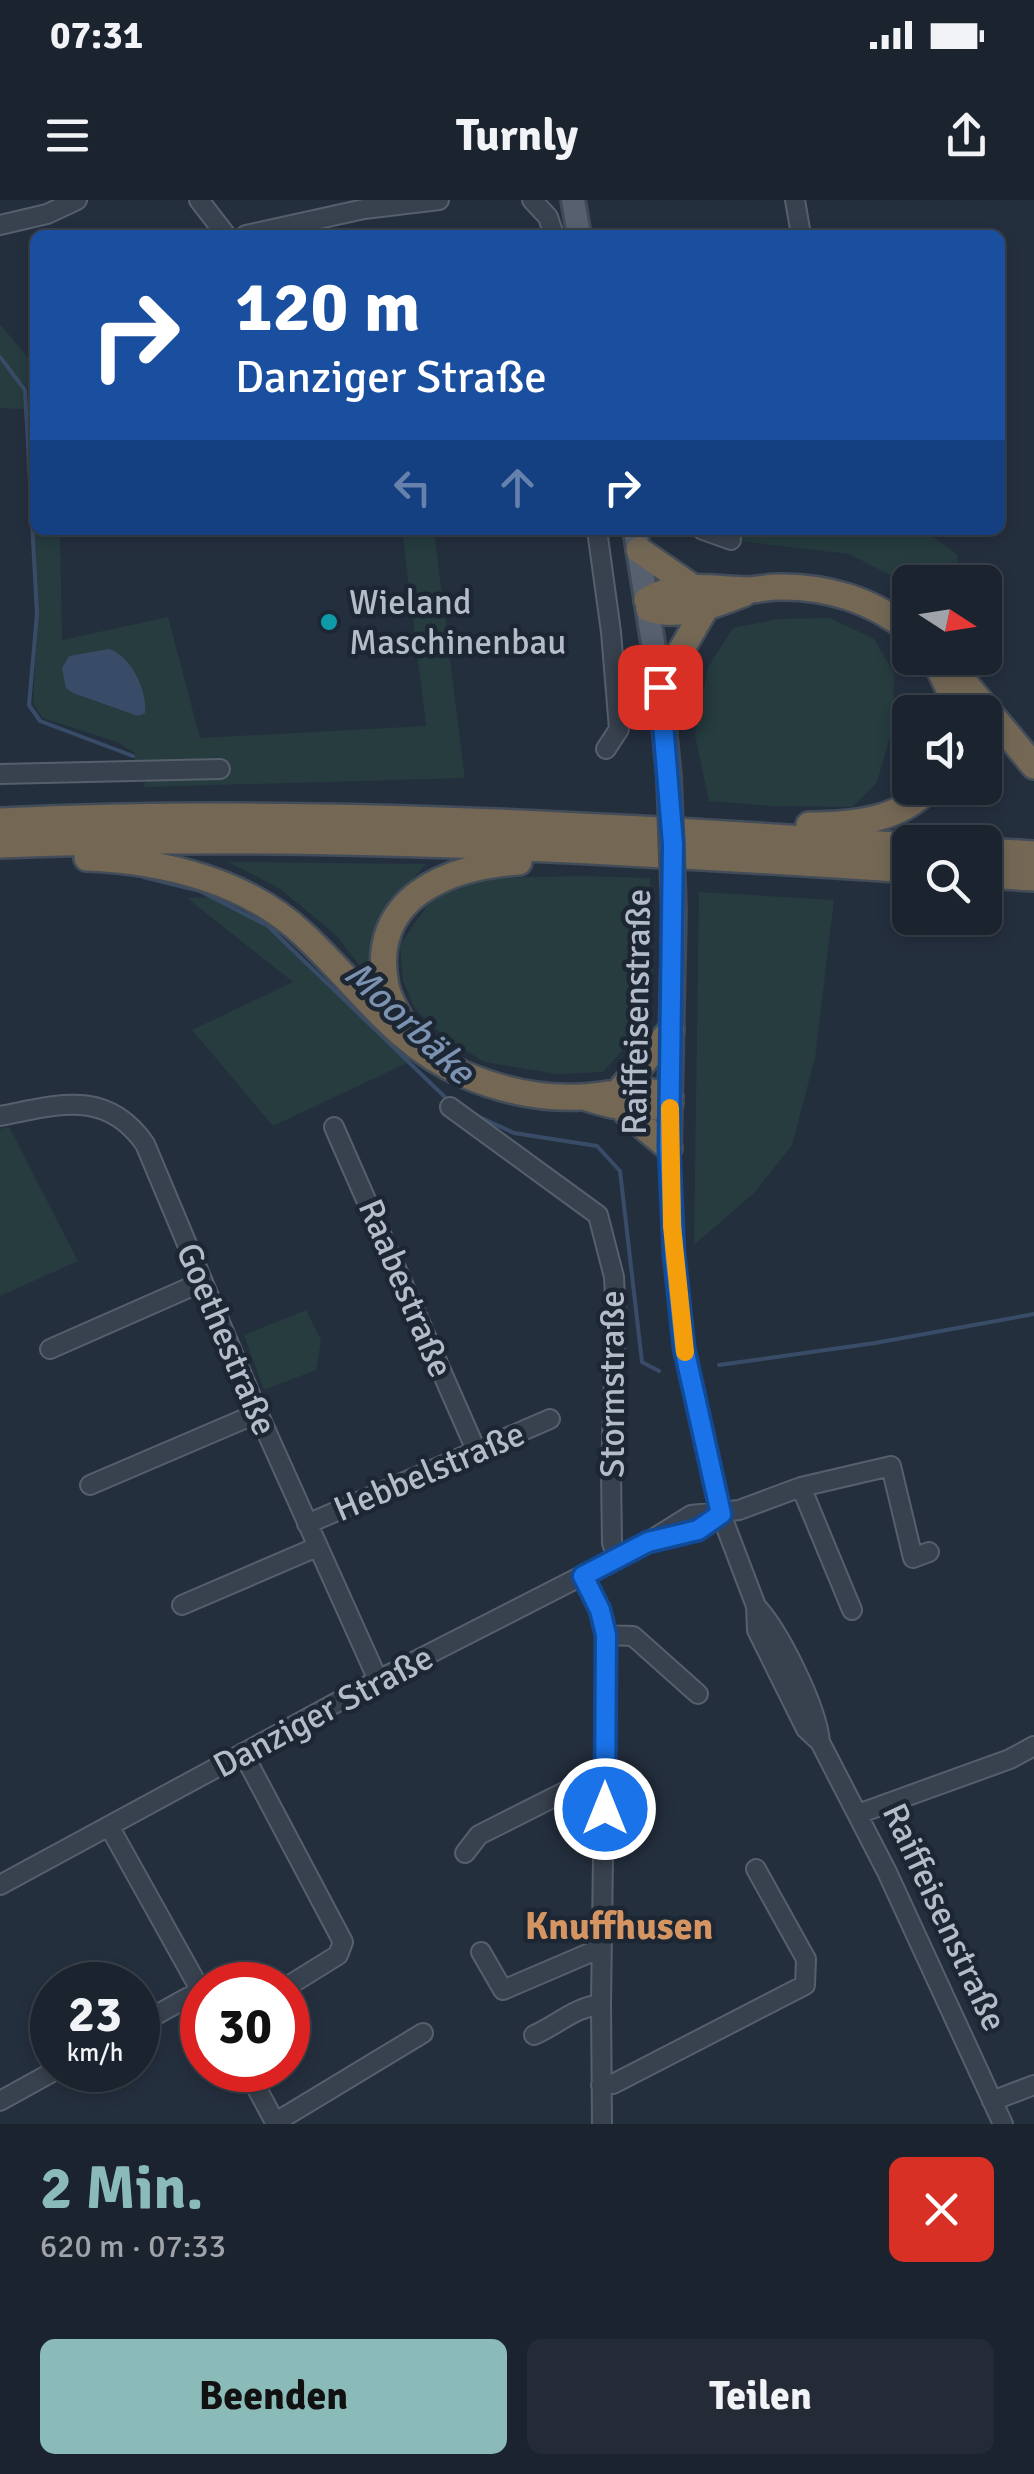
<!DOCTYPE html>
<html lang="de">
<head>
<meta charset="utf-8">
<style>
  :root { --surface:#1b232e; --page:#242b36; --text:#f1f3f6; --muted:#a0a4aa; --line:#39404a; --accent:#8bbbb9 }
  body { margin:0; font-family:Signika,sans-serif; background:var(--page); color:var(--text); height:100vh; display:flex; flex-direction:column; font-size:38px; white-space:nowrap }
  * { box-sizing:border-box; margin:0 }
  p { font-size:32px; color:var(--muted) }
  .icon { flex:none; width:55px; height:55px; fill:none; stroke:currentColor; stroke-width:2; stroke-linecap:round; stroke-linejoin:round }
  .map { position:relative; height:1924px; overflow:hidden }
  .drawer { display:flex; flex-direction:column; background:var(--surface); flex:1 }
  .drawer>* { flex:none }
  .guide { position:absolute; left:30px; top:30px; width:975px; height:305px; border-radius:15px; box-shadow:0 5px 15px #0003,0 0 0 2px var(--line); background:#1a4fa0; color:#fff; overflow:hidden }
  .needle { width:65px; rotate:102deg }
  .buttons { position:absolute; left:892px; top:365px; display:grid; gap:20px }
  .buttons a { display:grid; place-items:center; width:110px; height:110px; border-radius:15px; background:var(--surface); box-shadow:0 5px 15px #0003,0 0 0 2px var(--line); font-size:50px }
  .speed { position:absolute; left:30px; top:1762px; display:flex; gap:20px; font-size:50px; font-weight:700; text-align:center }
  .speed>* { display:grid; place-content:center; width:130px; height:130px; border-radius:50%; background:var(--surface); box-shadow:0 5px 15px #0003,0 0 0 2px var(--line); line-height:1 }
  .speed small { font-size:25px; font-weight:400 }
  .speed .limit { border:15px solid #d22; background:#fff; color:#111 }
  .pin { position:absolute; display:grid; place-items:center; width:85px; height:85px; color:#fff; margin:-42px; border-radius:20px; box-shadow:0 5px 15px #0006 }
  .me { position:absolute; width:110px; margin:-55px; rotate:0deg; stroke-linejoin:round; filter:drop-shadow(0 0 8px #0008) }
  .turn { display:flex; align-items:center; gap:35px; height:210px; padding:0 40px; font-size:45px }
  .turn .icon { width:130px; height:130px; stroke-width:2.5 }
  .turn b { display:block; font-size:70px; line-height:85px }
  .lanes { display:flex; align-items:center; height:95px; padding:0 40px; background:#0003; justify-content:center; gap:50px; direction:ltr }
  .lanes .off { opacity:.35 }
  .round { display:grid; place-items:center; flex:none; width:105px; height:105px; border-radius:15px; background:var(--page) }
  .head { display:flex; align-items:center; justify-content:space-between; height:170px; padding:0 40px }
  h1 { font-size:60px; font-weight:700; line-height:75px; color:var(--accent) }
  .action { display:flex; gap:20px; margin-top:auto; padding:20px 40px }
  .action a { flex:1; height:115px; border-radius:15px; background:var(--accent); color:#111; font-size:40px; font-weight:700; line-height:115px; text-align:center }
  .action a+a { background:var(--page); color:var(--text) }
  .status { display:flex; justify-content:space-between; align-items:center; height:70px; padding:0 50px; background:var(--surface); direction:ltr }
  .status svg { height:28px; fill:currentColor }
  header { display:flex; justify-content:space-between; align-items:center; height:130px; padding:0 40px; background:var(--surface); font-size:45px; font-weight:700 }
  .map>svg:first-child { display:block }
</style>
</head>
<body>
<div class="status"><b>07:31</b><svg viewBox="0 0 49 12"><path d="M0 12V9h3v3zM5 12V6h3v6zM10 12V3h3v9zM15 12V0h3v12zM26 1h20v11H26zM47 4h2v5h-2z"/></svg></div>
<header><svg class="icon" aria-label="menu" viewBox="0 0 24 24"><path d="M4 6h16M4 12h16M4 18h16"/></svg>Turnly<svg class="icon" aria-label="share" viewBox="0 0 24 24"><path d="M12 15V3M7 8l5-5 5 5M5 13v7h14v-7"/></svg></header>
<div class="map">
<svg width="1034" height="1924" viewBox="0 0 1034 1924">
  <rect width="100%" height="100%" fill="#242f3e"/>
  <!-- green -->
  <path fill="#263c3f" d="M0,124L35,166V330H60L62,440L168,417L200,538L426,526L402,330H434L465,578L144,587L149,566L135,565L134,552L117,542L43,518L33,504L38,414L28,189L0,156Z
    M0,160L24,191L25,209L0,208Z
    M703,330H924L957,355L960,382H910V385L849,354L731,340Z
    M830,418L874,439L894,473L893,527L877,582L853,607L772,606L709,601L695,535L708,467L733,428L778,419Z
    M228,662L426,664L404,689L387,716L374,784L336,735L279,688Z
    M580,676L650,678L653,775L638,833L603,872L558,874L484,862L445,837L415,809L403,781L400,745L431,700L459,686L492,678Z
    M699,692L834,700L815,858L792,945L754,993L694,1045Z
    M211,697L268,726L409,862L273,926L192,830L293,782L187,698Z
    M9,927L78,1061L0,1096V929Z
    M306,1110L321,1140L316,1170L264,1190L244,1135Z"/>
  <!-- water -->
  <path fill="#394c67" d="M109,449C131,456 147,490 145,513L138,516L73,493L66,488L62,468L69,456Z"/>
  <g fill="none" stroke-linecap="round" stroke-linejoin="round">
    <!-- stream -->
    <path stroke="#394c67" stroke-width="4" d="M0,157L25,190L37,414L29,505L40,521L133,556
      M143,677L200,691L268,726L448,900
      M473,914L514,933L597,946L620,971L642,1162L659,1171
      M719,1165L875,1143L1034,1114"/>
    <!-- minor casing -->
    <g stroke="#565f6c" stroke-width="22">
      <path id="minor" d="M199,0L226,35
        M532,0L548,17L554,35
        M795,0L801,35
        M0,25L47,14L77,0
        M246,35L364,9L439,0
        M597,330L611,432L619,529L606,549
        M703,330L731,340
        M0,574L220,569
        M450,907L598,1015L614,1077L616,1117L611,1272L612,1343L617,1357
        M0,916C57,905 106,888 145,944L258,1213L378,1480
        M334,927L476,1250
        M669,948L674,1054L684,1148L721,1314L756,1406L757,1430L806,1529L820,1542L887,1672L1003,1924
        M50,1149L202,1082
        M90,1285L258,1213
        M801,1287L852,1410
        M307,1324L550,1219
        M667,1337L698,1329L721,1314
        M583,1376L600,1410L606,1435L601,1804L602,1924
        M182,1405L317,1347
        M756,1406C780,1432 817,1507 820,1542
        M606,1435L633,1436L698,1494
        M243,1553L343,1742L338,1755L288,1786
        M858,1614L1010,1559L1034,1546
        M109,1626L202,1793
        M465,1653L479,1635L596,1576H606
        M0,1685L378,1480L648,1342L691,1315L739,1310L801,1287L891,1266L913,1358L929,1352
        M481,1752L503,1790L601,1748
        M138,1825L201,1790
        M534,1835C559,1824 573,1808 601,1804
        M247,1870L276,1924
        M601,1885L613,1884L805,1785L806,1759L756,1669
        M0,1901L56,1870
        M992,1901L1034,1885
        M276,1922L423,1833"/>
    </g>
    <!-- major casing -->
    <g stroke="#414a57" stroke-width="28">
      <path id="major" d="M573,0L579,35
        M635,330L660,487L669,577
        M669,948L674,711"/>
    </g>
    <!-- highway casing -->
    <g stroke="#434c59" stroke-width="30">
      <path id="highway" d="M639,350L691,386
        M647,400C680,381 711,389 747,390C758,390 768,387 778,387C826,386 873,400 910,431
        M649,409C682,419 714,405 745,393
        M939,458L956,472L1034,566
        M938,466L951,494L955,512
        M660,487L705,409
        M0,621C303,607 608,625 910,646
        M809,625C851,625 899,621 929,588
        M0,645C303,632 608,650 910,670
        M985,651L1034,654
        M87,658C164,661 247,681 304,735C356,783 396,845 463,874C500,890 541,899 581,897C613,896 639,884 670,897
        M985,675L1034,678
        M409,835C401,819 390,803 386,786C368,698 448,666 519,662
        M620,890L671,830
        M587,898C615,907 641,913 670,903
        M621,908L669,948"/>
    </g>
    <!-- minor -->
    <use href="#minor" stroke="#38414e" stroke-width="18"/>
    <!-- major -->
    <use href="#major" stroke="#56606e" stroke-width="22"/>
    <!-- highway -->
    <use href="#highway" stroke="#746855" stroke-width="25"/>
    <!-- major-bridge casing -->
    <g stroke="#414a57" stroke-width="28" stroke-linecap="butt">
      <path id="major-bridge" d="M669,577L674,711"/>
    </g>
    <!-- major-bridge -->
    <use href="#major-bridge" stroke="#56606e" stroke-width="22"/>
  </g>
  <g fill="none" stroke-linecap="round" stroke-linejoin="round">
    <!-- route casing -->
    <g stroke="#114b97" stroke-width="25">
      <path id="route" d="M605,1609L606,1435L600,1410L583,1376L648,1342L698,1330L721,1314L684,1148L674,1054L669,948L673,644L660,487"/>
    </g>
    <!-- route -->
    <use href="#route" stroke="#1a73e8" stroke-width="18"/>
    <!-- slow -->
    <path stroke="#f59e0b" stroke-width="18" d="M670,908L672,1026L685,1152"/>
  </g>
  <!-- markers -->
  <circle fill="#0f9aa8" stroke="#1d2633" stroke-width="4" cx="329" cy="422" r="10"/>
  <g text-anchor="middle" stroke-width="9" stroke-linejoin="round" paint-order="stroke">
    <!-- poi labels -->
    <g font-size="35" fill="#b4bcc9" stroke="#1d2633" text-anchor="start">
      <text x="349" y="414">Wieland<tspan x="349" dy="40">Maschinenbau</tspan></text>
    </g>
    <!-- street labels -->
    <g font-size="35" fill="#b4bcc9" stroke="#1d2633">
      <text transform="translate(636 812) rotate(-89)" y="12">Raiffeisenstraße</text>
      <text transform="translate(406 1088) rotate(67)" y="12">Raabestraße</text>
      <text transform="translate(227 1139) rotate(67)" y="12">Goethestraße</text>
      <text transform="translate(612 1184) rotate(-90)" y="12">Stormstraße</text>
      <text transform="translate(429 1271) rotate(-23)" y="12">Hebbelstraße</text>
      <text transform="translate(323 1511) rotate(-28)" y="12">Danziger Straße</text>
      <text transform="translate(945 1717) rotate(65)" y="12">Raiffeisenstraße</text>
    </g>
    <!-- water labels -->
    <g font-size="38" font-style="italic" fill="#7c92b1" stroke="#1d2633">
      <text transform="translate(410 822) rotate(43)" y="13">Moorbäke</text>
    </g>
    <!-- neighbourhood labels -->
    <g font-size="38" font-weight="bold" fill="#d59563" stroke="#1d2633">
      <text x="619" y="1739">Knuffhusen</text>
    </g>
  </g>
</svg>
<div class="buttons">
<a><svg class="needle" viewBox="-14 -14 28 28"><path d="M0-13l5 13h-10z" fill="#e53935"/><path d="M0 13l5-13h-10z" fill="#a0a4aa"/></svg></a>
<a><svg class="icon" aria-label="sound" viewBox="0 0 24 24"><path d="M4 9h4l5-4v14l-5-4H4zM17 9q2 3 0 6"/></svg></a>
<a><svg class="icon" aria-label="search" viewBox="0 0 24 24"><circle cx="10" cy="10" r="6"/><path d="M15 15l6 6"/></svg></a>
</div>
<div class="speed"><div>23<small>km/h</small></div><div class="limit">30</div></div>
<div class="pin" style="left:660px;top:487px;background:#d93025"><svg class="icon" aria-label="arrive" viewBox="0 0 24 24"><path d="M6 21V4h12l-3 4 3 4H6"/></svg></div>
<svg class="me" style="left:605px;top:1609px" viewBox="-20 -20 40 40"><circle r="17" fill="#1a73e8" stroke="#fff" stroke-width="3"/><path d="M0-11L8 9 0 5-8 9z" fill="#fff"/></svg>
<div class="guide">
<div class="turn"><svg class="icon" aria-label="right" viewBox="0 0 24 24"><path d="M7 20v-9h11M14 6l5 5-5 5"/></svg><div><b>120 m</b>Danziger Straße</div></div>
<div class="lanes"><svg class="icon off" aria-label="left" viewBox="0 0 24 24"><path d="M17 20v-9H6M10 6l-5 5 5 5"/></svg><svg class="icon off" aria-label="ahead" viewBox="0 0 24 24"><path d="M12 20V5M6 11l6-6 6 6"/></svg><svg class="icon" aria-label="right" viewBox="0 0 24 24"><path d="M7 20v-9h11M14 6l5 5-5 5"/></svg></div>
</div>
</div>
<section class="drawer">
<div class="head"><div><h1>2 Min.</h1><p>620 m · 07:33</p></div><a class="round" style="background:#d93025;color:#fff"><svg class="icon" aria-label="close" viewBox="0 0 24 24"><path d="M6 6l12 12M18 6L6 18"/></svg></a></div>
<div class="action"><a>Beenden</a><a>Teilen</a></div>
</section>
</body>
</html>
